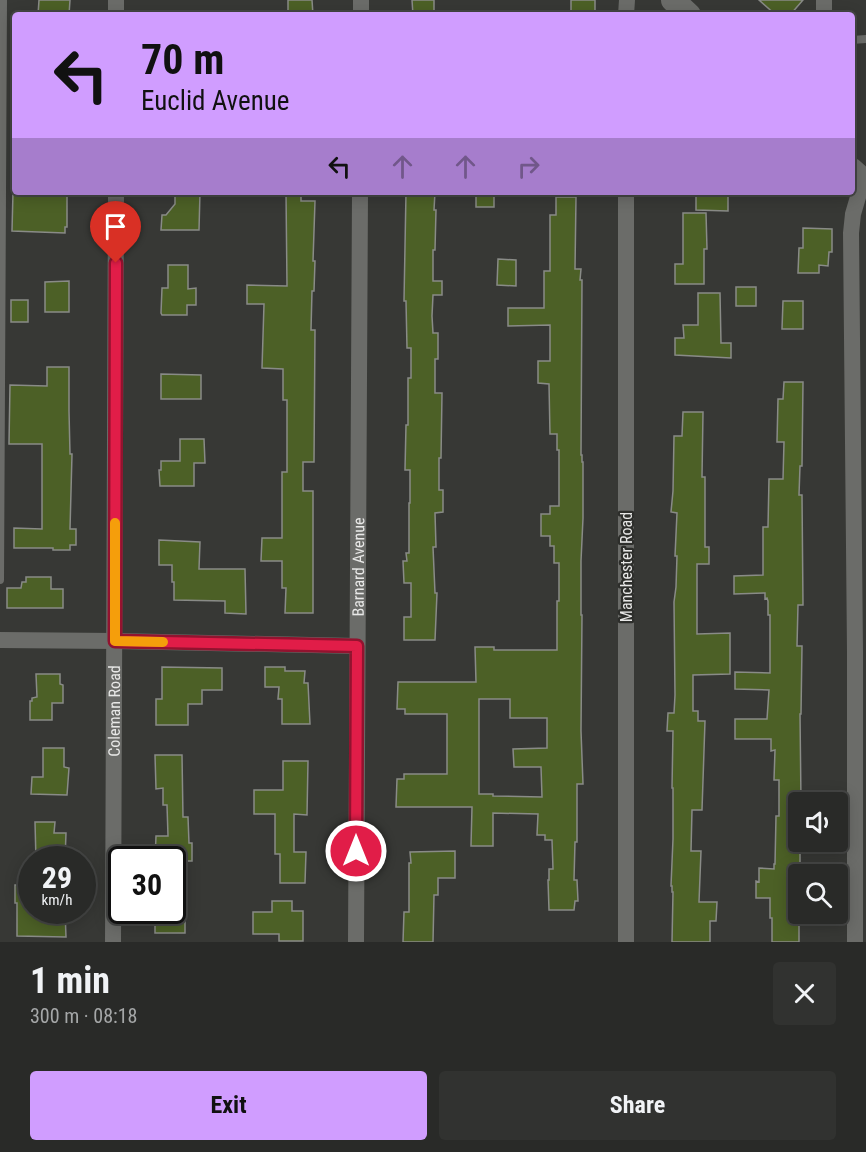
<!DOCTYPE html>
<html lang="en">
<head>
<meta charset="utf-8">
<style>
  :root { --surface:#292a28; --page:#313230; --text:#f1f3f6; --muted:#a5a7a8; --line:#454645; --accent:#d09dff }
  body { margin:0; font-family:"Roboto Condensed",sans-serif; background:var(--page); color:var(--text); height:100vh; display:flex; flex-direction:column; font-size:22px; white-space:nowrap }
  * { box-sizing:border-box; margin:0 }
  p { font-size:20px; color:var(--muted) }
  .icon { flex:none; width:33px; height:33px; fill:none; stroke:currentColor; stroke-width:2; stroke-linecap:round; stroke-linejoin:round }
  .map { position:relative; height:942px; overflow:hidden }
  .side { display:flex; flex-direction:column; background:var(--surface); flex:1 }
  .side>* { flex:none }
  .hud { position:absolute; left:12px; top:12px; width:843px; height:183px; border-radius:6px; box-shadow:0 3px 15px #0003,0 0 0 2px var(--line); background:#d09dff; color:#111; overflow:hidden }
  .buttons { position:absolute; left:788px; top:792px; display:grid; gap:12px }
  .buttons a { display:grid; place-items:center; width:60px; height:60px; border-radius:6px; background:var(--surface); box-shadow:0 3px 15px #0003,0 0 0 2px var(--line); font-size:30px }
  .speed { position:absolute; left:18px; top:846px; display:flex; gap:12px; font-size:30px; font-weight:700; text-align:center }
  .speed>* { display:grid; place-content:center; width:78px; height:78px; border-radius:50%; background:var(--surface); box-shadow:0 3px 15px #0003,0 0 0 2px var(--line); line-height:1 }
  .speed small { font-size:15px; font-weight:400 }
  .speed .limit { border:3px solid #111; border-radius:9px; background:#fff; color:#111 }
  .pin { position:absolute; display:grid; place-items:center; width:51px; height:51px; color:#fff; margin:-62px -26px; border-radius:50% 50% 50% 0; rotate:-45deg; box-shadow:0 0 6px #0007 }
  .pin .icon { rotate:45deg }
  .me { position:absolute; width:66px; margin:-33px; rotate:0deg; stroke-linejoin:round; filter:drop-shadow(0 0 4px #0008) }
  .turn { display:flex; align-items:center; gap:21px; height:126px; padding:0 30px; font-size:27px }
  .turn .icon { width:78px; height:78px; stroke-width:2.5 }
  .turn b { display:block; font-size:42px; line-height:51px }
  .lanes { display:flex; align-items:center; height:57px; padding:0 30px; background:#0003; justify-content:center; gap:30px; direction:ltr }
  .lanes .off { opacity:.35 }
  .round { display:grid; place-items:center; flex:none; width:63px; height:63px; border-radius:6px; background:var(--page) }
  .overview { display:flex; align-items:center; justify-content:space-between; height:102px; padding:0 30px }
  h1 { font-size:36px; font-weight:700; line-height:45px }
  .action { display:flex; gap:12px; margin-top:auto; padding:12px 30px }
  .action a { flex:1; height:69px; border-radius:6px; background:var(--accent); color:#111; font-size:24px; font-weight:700; line-height:69px; text-align:center }
  .action a+a { background:var(--page); color:var(--text) }
  .map>svg:first-child { display:block }
</style>
</head>
<body>
<div class="map">
<svg width="866" height="942" viewBox="0 0 866 942">
  <rect width="100%" height="100%" fill="#373835"/>
  <!-- building -->
  <path fill="#4c6026" stroke="#898b87" stroke-width="1.5" fill-rule="evenodd" d="M39,0H70L69,15H38Z
    M288,0H312L313,15H288Z
    M412,0H434V15H413Z
    M571,0H595V15H571Z
    M759,0H803L790,15H776Z
    M13,192H29V196H67V227H65V233L12,231Z
    M175,192H200L199,230H161L162,215H166L175,204Z
    M286,192H301V201H315L313,261H315L314,291H312L311,330H315L314,462H303V491H313V613H285L286,588H282V561H261L262,538H282V472H287V400H283V369L262,368L264,304H247V285L287,286Z
    M406,192H435L434,210H436L435,250H433V281H442V295H433L432,316L433,333H438V359H435V393H442L441,458H439V490H443V512L435,513L436,547H433L435,593H437L435,640H404V617H411V583H404L403,561H407L406,553H409V503H410V470H405L406,425H408V378H411V348H407L406,301H404Z
    M476,192H494V207H476Z
    M696,192H728V211L696,210Z
    M556,197H576L575,269H581L580,280H582L581,455H582V462H583V518L581,561V615H582L581,731L583,784H577V842H575L574,880H577L578,901H575L574,910H549L548,880H549V869H553L552,840H545V835H537L538,814L493,813V846H471L472,807H396L397,779H404V774H447V714H405V709H397L398,682H476L475,647H494V650H557V601H559V563H554V546H550V536H541V514H550V506H559V450H557V434H550L549,384L538,383V361H550V325L508,326V308H544V271H550V215H556ZM479,699H510V718H547V748L513,749L514,767H541L542,797L493,796V794H479Z
    M683,213H706L707,249H704V284H675V264H683Z
    M803,228L832,229V252H829L828,266L819,265V273H798L799,248H803Z
    M498,259L516,260V286L497,285Z
    M168,265H188V289L196,288V305H187V315H162L161,313L162,288H168Z
    M69,281V312H45V282Z
    M736,287H756V306H736Z
    M698,293H720L721,343H731V358L675,355V338H684L683,325H698Z
    M11,300H28V322H11Z
    M783,301H803V329H782Z
    M47,367H69V411L70,454H72L70,529H76V545H70V550H53V548H14V528L42,529V444H9L10,385L47,386Z
    M161,374L201,375V399H161Z
    M784,382H803L802,466H800L799,495H802L803,605H798L797,646H802L801,714H800L801,802H798V842H800V874H798V889L795,888L794,920H799V942H772V918H770V898H756V881L759,882V868L774,869V864H775L776,816H779V780H774L775,750L771,751V739H735V719H767L769,690L735,689V672L770,673V615H768V601L767,598L765,599V593L734,594V576L763,575V527H768L769,479H783L784,442H777L778,399H783Z
    M683,412H703L702,477H705V547H709V564H697V634L730,633V674L693,675V711H698V721H705L702,810H692L691,851H701L699,902H717L716,921H710V942H672L673,892H672V886H671L673,839V788H672L673,731H667L668,713H674L675,695L674,602L676,587L677,556H675L677,513L671,512L673,491L674,436H682Z
    M180,439H204L205,463H194V486H160L159,470H161V461H180Z
    M159,540L200,542L199,569H245L246,614L225,613V601L174,600V582H172V565H159Z
    M26,577H51V589H63V608H7V588H21L22,582H26Z
    M162,667L222,668V690H202V704H188V725H156V699H162Z
    M265,667H285V671H305L304,683H308L310,724H282V699H278L279,687H265Z
    M36,674H60V684L63,685V703H52V720H30V701H32V698L37,697Z
    M43,748H64V767L69,768L67,795L31,794L32,777H43Z
    M155,755H182L183,817H188L189,843H192V861H172V860H155L156,836H168L167,805H163V788L156,789Z
    M283,761H308L307,815L294,814V852H306L305,883H280V854H275V814H254V790H283Z
    M35,822H55L54,833H66L65,860H36Z
    M455,851V878H438V895H434L433,942H403L404,912H409V863H411L410,852Z
    M15,885H32V910H65L66,937L17,936V903H15Z
    M272,901H292V911H303V941H279V934H253V912H272Z
    M155,910H185V933H155Z"/>
  <g fill="none" stroke-linecap="round" stroke-linejoin="round">
    <!-- lane -->
    <path stroke="#6b6c69" stroke-width="8" d="M852,40L866,39
      M0,580L3,0"/>
    <!-- street -->
    <g stroke="#6b6c69" stroke-width="16">
      <path d="M116,15V0"/>
      <path d="M361,15V0"/>
      <path d="M626,15L627,0"/>
      <path d="M824,15V0"/>
      <path d="M0,640L115,641L357,646"/>
      <path id="s1" d="M113,942L116,192"/>
      <path id="s2" d="M356,942L360,192"/>
      <path d="M626,942V192"/>
      <path d="M855,942V651L851,233L853,214L863,180"/>
    </g>
    <!-- secondary -->
    <path stroke="#6b6c69" stroke-width="24" d="M673,0L689,15
      M852,170L866,183"/>
  </g>
  <g fill="none" stroke-linecap="round" stroke-linejoin="round">
    <!-- route casing -->
    <g stroke="#92132f" stroke-width="15">
      <path id="route" d="M116,263L115,641L357,646L356,851"/>
    </g>
    <!-- route -->
    <use href="#route" stroke="#e11d48" stroke-width="10"/>
    <!-- slow -->
    <path stroke="#f59e0b" stroke-width="10" d="M115,523V641L163,642"/>
  </g>
  <g text-anchor="middle" stroke-width="4.5" stroke-linejoin="round" paint-order="stroke">
    <!-- street labels -->
    <g font-size="16" fill="#e8e8e7" stroke="#2d2e2b">
      <text dy="6" stroke="none"><textPath href="#s2" startOffset="375">Barnard Avenue</textPath></text>
      <text transform="translate(626 567) rotate(-90)" y="6">Manchester Road</text>
      <text dy="6" stroke="none"><textPath href="#s1" startOffset="231">Coleman Road</textPath></text>
    </g>
  </g>
</svg>
<div class="buttons">
<a><svg class="icon" aria-label="sound" viewBox="0 0 24 24"><path d="M4 9h4l5-4v14l-5-4H4zM17 9q2 3 0 6"/></svg></a>
<a><svg class="icon" aria-label="search" viewBox="0 0 24 24"><circle cx="10" cy="10" r="6"/><path d="M15 15l6 6"/></svg></a>
</div>
<div class="speed"><div>29<small>km/h</small></div><div class="limit">30</div></div>
<div class="pin" style="left:116px;top:263px;background:#d93025"><svg class="icon" aria-label="arrive" viewBox="0 0 24 24"><path d="M6 21V4h12l-3 4 3 4H6"/></svg></div>
<svg class="me" style="left:356px;top:851px" viewBox="-20 -20 40 40"><circle r="17" fill="#e11d48" stroke="#fff" stroke-width="3"/><path d="M0-11L8 9 0 5-8 9z" fill="#fff"/></svg>
<div class="hud">
<div class="turn"><svg class="icon" aria-label="left" viewBox="0 0 24 24"><path d="M17 20v-9H6M10 6l-5 5 5 5"/></svg><div><b>70 m</b>Euclid Avenue</div></div>
<div class="lanes"><svg class="icon" aria-label="left" viewBox="0 0 24 24"><path d="M17 20v-9H6M10 6l-5 5 5 5"/></svg><svg class="icon off" aria-label="ahead" viewBox="0 0 24 24"><path d="M12 20V5M6 11l6-6 6 6"/></svg><svg class="icon off" aria-label="ahead" viewBox="0 0 24 24"><path d="M12 20V5M6 11l6-6 6 6"/></svg><svg class="icon off" aria-label="right" viewBox="0 0 24 24"><path d="M7 20v-9h11M14 6l5 5-5 5"/></svg></div>
</div>
</div>
<section class="side">
<div class="overview"><div><h1>1 min</h1><p>300 m · 08:18</p></div><a class="round"><svg class="icon" aria-label="close" viewBox="0 0 24 24"><path d="M6 6l12 12M18 6L6 18"/></svg></a></div>
<div class="action"><a>Exit</a><a>Share</a></div>
</section>
</body>
</html>
